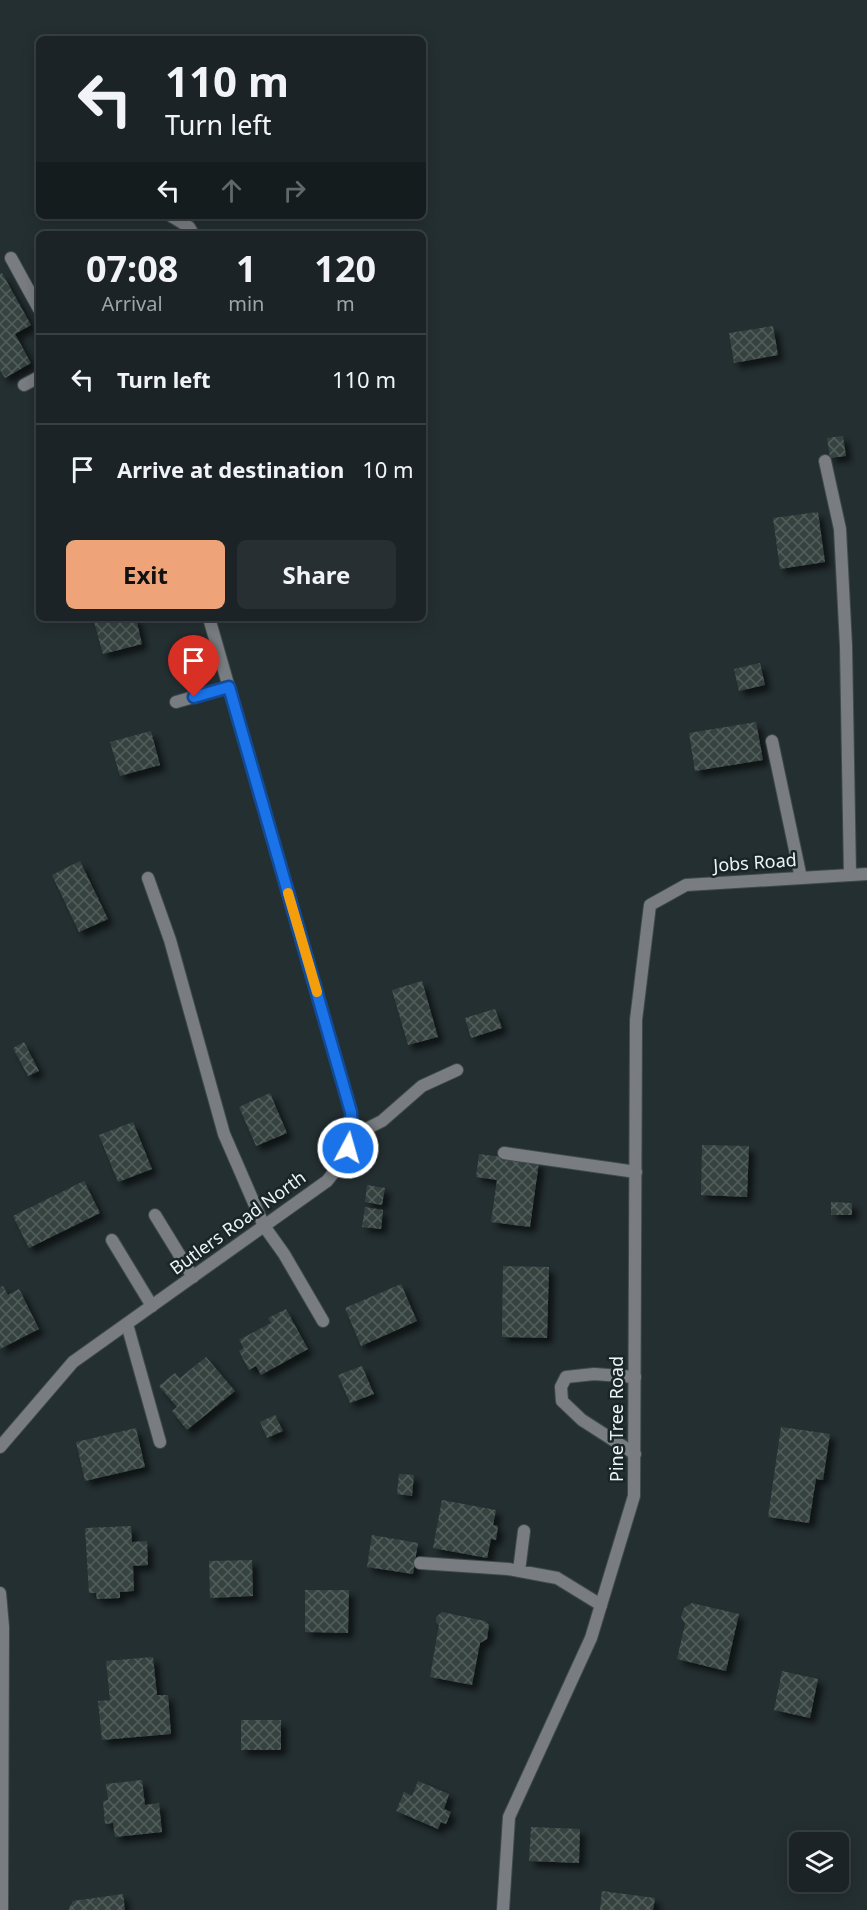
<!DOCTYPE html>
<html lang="en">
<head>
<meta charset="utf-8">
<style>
  :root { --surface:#1b2326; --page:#282f32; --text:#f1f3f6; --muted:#a0a4a7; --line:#394043; --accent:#efa378 }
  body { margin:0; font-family:"Noto Sans",sans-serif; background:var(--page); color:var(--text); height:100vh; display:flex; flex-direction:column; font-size:22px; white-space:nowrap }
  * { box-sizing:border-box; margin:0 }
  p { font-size:20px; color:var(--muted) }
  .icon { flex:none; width:33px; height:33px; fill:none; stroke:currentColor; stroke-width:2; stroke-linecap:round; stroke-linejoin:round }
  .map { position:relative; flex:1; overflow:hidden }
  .panel { position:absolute; left:36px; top:231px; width:390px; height:390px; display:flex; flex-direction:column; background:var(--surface); border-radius:9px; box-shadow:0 3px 15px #0003,0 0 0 2px var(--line) }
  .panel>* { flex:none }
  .guide { position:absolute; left:36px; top:36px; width:390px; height:183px; border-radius:9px; box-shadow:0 3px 15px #0003,0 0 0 2px var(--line); background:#1b2326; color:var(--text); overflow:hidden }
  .fabs { position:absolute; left:789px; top:1832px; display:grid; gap:12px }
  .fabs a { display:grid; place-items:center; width:60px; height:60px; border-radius:9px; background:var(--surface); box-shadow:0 3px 15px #0003,0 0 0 2px var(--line); font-size:30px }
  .pin { position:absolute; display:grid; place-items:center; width:51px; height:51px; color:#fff; margin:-62px -26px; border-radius:50% 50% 50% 0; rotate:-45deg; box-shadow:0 0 6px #0007 }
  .pin .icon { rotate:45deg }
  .me { position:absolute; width:66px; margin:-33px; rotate:6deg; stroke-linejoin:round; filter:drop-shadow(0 0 4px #0008) }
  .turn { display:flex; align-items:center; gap:21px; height:126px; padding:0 30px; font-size:27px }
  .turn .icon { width:78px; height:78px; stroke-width:2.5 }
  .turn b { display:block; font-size:42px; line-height:51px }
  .lanes { display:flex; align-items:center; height:57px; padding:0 30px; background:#0003; justify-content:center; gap:30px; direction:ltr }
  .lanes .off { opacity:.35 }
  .eta { display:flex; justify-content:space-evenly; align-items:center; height:102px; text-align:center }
  .eta b { font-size:36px; font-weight:700; line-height:42px }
  .cta { display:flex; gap:12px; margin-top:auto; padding:12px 30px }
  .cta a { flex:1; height:69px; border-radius:9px; background:var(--accent); color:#111; font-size:24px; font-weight:700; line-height:69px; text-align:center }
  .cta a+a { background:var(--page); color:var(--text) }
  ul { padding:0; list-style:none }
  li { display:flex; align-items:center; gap:18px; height:90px; padding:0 30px; border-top:2px solid var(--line) }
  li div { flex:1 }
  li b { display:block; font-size:22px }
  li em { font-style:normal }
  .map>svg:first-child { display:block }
</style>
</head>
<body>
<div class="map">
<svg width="867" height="1910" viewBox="0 0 867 1910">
  <defs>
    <pattern id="building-cross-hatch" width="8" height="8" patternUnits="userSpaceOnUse" patternTransform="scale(1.5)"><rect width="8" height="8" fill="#36423f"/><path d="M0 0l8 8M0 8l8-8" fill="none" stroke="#535e5b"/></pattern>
    <filter id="shadow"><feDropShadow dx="5.5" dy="5.5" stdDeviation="3" flood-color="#0009"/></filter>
  </defs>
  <rect width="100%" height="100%" fill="#242f32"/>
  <!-- building -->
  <path fill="url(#building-cross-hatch)" filter="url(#shadow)" d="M2,273L31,325L15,334L31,363L5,378L0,370V274Z
    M773,326L778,355L734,363L729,333Z
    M843,436L846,456L830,458L827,438Z
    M818,512L825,562L780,569L773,518Z
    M93,618H136L142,644L103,654Z
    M760,663L765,685L739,691L734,669Z
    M756,722L763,760L695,771L689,733Z
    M151,731L160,765L120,776L110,742Z
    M80,861L108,919L79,932L52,875Z
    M422,981L438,1037L408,1045L392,990Z
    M495,1009L502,1028L471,1038L465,1018Z
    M24,1042L39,1071L28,1076L13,1048Z
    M270,1093L287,1133L256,1146L239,1107Z
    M133,1122L152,1169L118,1182L99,1135Z
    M702,1145L749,1146L747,1197L701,1195Z
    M479,1154L539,1162L530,1227L491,1222L497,1180L476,1177Z
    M84,1181L100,1213L29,1248L13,1216Z
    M367,1185L385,1188L382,1205L365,1202Z
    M831,1202L852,1203V1215H831Z
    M365,1207L383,1210L381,1229L362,1227Z
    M503,1266L549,1267L547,1338L502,1337Z
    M401,1284L417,1321L361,1346L345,1308Z
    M3,1286L8,1295L19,1289L39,1329L0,1349V1287Z
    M286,1309L308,1349L261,1375L256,1366L249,1370L239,1351L244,1348L239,1340L271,1323L268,1318Z
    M206,1357L235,1391L187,1430L172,1411L177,1407L159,1386L175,1373L180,1378Z
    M362,1366L374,1394L350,1403L338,1375Z
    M275,1415L283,1431L267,1438L260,1422Z
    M781,1427L830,1434L823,1480L816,1479L809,1523L768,1517Z
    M136,1428L145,1467L85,1481L76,1442Z
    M399,1474L414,1475L412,1496L397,1494Z
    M442,1500L496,1510L493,1525L498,1526L496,1540L491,1539L487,1558L433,1548Z
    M131,1526L132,1542L147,1541L148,1565L133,1566L134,1591L120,1592V1598L97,1599L96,1593H89L85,1528Z
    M372,1535L418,1543L413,1574L367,1567Z
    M252,1560L253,1596L210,1598L209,1561Z
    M305,1590H349L348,1633L305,1632Z
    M692,1603L739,1614L726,1671L677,1659L685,1624L681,1617L684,1608Z
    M442,1612L485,1621L489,1625L487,1639L480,1643L472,1685L430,1677L439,1625L436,1622V1617Z
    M153,1657L157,1695H168L171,1734L102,1740L98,1701L110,1700L106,1661Z
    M782,1671L818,1679L810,1718L774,1710Z
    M241,1720H281V1750H241Z
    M142,1780L145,1805L159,1803L162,1832L115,1837L113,1823L105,1824L103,1801L108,1800L106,1784Z
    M418,1781L449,1794L444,1809L451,1812L446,1824L441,1822L438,1829L396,1811L404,1792L412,1796Z
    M531,1827L580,1829L579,1863L529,1861Z
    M602,1891L655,1898L653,1910H600Z
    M123,1894L125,1910H68L73,1901Z"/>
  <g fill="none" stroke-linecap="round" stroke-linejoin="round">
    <!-- service casing -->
    <g stroke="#404a4d" stroke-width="14">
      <path id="service" d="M171,216L189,227L193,234
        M11,258L39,309
        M24,385L39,377
        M825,461L840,529L846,646L850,875
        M176,702L229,687
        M772,741L801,878
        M148,878L170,940L224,1134L264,1226L284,1254L323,1321
        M352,1136L382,1121L422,1086L457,1070
        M504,1153L636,1172
        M155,1215L193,1277
        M112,1240L152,1306
        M127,1324L160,1442
        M635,1454L582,1420L562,1401L561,1387L566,1377L594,1374L635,1377
        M420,1563L508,1569L557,1578L601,1605
        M519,1571L524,1531"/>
    </g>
    <!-- minor casing -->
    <g stroke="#404a4d" stroke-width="14">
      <path id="minor" d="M0,1447L73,1362L327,1181C349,1155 352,1145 351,1112L209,618
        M0,1593L3,1627L2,1910
        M503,1910L509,1817L591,1638L634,1496L636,1020L650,905L686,885L867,874"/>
    </g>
    <!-- service -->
    <use href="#service" stroke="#797d81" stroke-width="12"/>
    <!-- minor -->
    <use href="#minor" stroke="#797d81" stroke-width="12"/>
  </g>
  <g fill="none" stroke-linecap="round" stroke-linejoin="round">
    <!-- route casing -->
    <g stroke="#114b97" stroke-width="15">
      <path id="route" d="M194,697L229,687L351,1112L352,1136L348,1148"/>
    </g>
    <!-- route -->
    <use href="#route" stroke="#1a73e8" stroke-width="10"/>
    <!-- slow -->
    <path stroke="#f59e0b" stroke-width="10" d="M288,893L317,992"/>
  </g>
  <g text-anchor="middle" stroke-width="5" stroke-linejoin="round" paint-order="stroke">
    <!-- street labels -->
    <g font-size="18" fill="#ebf3f4" stroke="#1a2528">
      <text transform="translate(755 863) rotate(-4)" y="6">Jobs Road</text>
      <text transform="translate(238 1223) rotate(-36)" y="6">Butlers Road North</text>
      <text transform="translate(617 1419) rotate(-90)" y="6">Pine Tree Road</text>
    </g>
  </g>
</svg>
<div class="fabs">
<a><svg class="icon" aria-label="layers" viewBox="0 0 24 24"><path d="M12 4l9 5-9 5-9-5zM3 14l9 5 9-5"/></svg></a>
</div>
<div class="pin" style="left:194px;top:697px;background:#d93025"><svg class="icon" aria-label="arrive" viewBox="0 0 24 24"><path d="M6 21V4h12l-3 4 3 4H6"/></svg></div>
<svg class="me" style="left:348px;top:1148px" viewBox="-20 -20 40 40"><circle r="17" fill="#1a73e8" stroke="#fff" stroke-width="3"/><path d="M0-11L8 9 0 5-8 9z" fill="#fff"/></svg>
<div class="guide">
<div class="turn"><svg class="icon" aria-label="left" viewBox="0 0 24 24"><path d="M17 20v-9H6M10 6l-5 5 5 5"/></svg><div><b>110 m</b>Turn left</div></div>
<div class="lanes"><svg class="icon" aria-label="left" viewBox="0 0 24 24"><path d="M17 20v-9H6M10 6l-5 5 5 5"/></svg><svg class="icon off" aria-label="ahead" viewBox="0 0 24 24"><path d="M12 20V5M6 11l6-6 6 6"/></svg><svg class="icon off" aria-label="right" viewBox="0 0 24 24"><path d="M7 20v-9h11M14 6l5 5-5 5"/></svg></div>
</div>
<section class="panel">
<div class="eta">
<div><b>07:08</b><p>Arrival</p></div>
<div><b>1</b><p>min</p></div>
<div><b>120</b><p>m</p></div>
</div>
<ul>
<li><svg class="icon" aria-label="left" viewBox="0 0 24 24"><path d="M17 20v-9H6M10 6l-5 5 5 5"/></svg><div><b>Turn left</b></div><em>110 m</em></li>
<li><svg class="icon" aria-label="arrive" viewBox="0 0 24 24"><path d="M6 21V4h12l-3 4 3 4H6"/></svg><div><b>Arrive at destination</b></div><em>10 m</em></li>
</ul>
<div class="cta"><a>Exit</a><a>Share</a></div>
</section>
</div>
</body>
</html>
